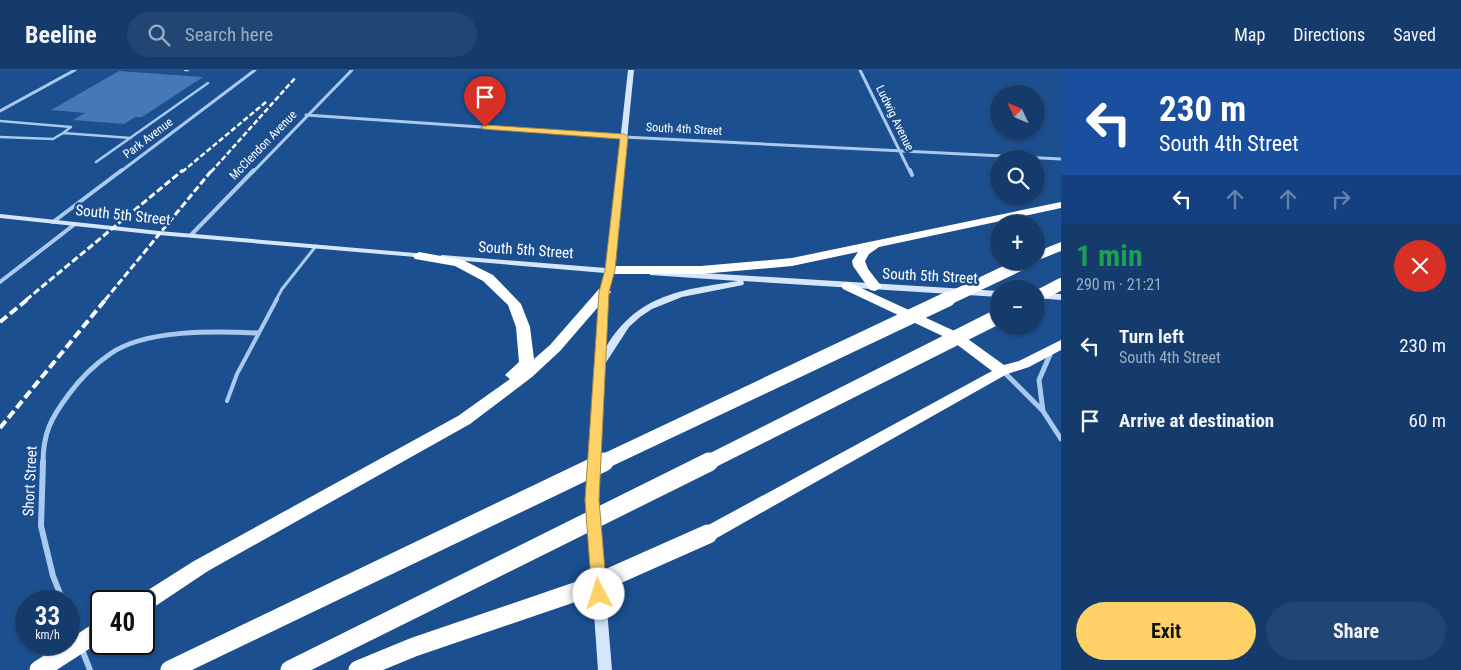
<!DOCTYPE html>
<html lang="en">
<head>
<meta charset="utf-8">
<style>
  :root { --surface:#143b6b; --page:#214673; --text:#f1f3f6; --muted:#9dadc1; --line:#33557e; --accent:#ffd166 }
  body { margin:0; font-family:"Roboto Condensed",sans-serif; background:var(--page); color:var(--text); height:100vh; display:flex; flex-direction:column; font-size:19px; white-space:nowrap }
  * { box-sizing:border-box; margin:0 }
  p { font-size:16px; color:var(--muted) }
  .icon { flex:none; width:28px; height:28px; fill:none; stroke:currentColor; stroke-width:2; stroke-linecap:round; stroke-linejoin:round }
  .map { position:relative; flex:1; overflow:hidden }
  .side { display:flex; flex-direction:column; background:var(--surface); width:400px }
  .side>* { flex:none }
  .banner { background:#1a4fa0; color:#fff; overflow:hidden }
  .needle { width:32px; rotate:314deg }
  .buttons { position:absolute; left:990px; top:15px; display:grid; gap:10px }
  .buttons a { display:grid; place-items:center; width:55px; height:55px; border-radius:50%; background:var(--surface); box-shadow:0 1px 4px #0004,0 0 0 1px var(--line); font-size:25px }
  .speed { position:absolute; left:15px; top:520px; display:flex; gap:10px; font-size:25px; font-weight:700; text-align:center }
  .speed>* { display:grid; place-content:center; width:65px; height:65px; border-radius:50%; background:var(--surface); box-shadow:0 1px 4px #0004,0 0 0 1px var(--line); line-height:1 }
  .speed small { font-size:12px; font-weight:400 }
  .speed .limit { border:2px solid #111; border-radius:8px; background:#fff; color:#111 }
  .pin { position:absolute; display:grid; place-items:center; width:42px; height:42px; color:#fff; margin:-51px -21px; border-radius:50% 50% 50% 0; rotate:-45deg; box-shadow:0 0 5px #0007 }
  .pin .icon { rotate:45deg }
  .me { position:absolute; width:55px; margin:-28px; rotate:355deg; stroke-linejoin:round; filter:drop-shadow(0 0 4px #0008) }
  .turn { display:flex; align-items:center; gap:18px; height:105px; padding:0 15px; font-size:22px }
  .turn .icon { width:65px; height:65px; stroke-width:2.5 }
  .turn b { display:block; font-size:35px; line-height:42px }
  .lanes { display:flex; align-items:center; height:48px; padding:0 15px; background:#0003; justify-content:center; gap:25px; direction:ltr }
  .lanes .off { opacity:.35 }
  .round { display:grid; place-items:center; flex:none; width:52px; height:52px; border-radius:26px; background:var(--page) }
  .head { display:flex; align-items:center; justify-content:space-between; height:85px; padding:0 15px }
  h1 { font-size:30px; font-weight:700; line-height:38px; color:#1e9e55 }
  .action { display:flex; gap:10px; margin-top:auto; padding:10px 15px }
  .action a { flex:1; height:58px; border-radius:30px; background:var(--accent); color:#111; font-size:20px; font-weight:700; line-height:58px; text-align:center }
  .action a+a { background:var(--page); color:var(--text) }
  ul { padding:0; list-style:none }
  li { display:flex; align-items:center; gap:15px; height:75px; padding:0 15px }
  li div { flex:1 }
  li b { display:block; font-size:19px }
  li em { font-style:normal }
  header { display:flex; align-items:center; gap:30px; box-sizing:border-box; height:70px; padding:0 25px; background:var(--surface); border-bottom:1px solid var(--line) }
  header strong { font-size:24px }
  nav { display:flex; gap:28px; margin-inline-start:auto; font-size:18px }
  .search { width:350px; height:45px; background:var(--page); display:flex; align-items:center; gap:12px; box-sizing:border-box; padding:0 18px; border-radius:28px; color:var(--muted); font-size:19px }
  main { display:flex; flex:1; min-height:0 }
  .map>svg:first-child { display:block }
</style>
</head>
<body>
<header>
<strong>Beeline</strong>
<div class="search"><svg class="icon" aria-label="search" viewBox="0 0 24 24"><circle cx="10" cy="10" r="6"/><path d="M15 15l6 6"/></svg>Search here</div>
<nav><a>Map</a><a>Directions</a><a>Saved</a></nav>
</header>
<main>
<div class="map">
<svg width="1061" height="600" viewBox="0 0 1061 600">
  <rect width="100%" height="100%" fill="#1b4f8f"/>
  <!-- building -->
  <path fill="#4478b7" d="M119,1L203,7L142,47H135L124,54L73,50L85,43L51,40Z"/>
  <g fill="none" stroke-linecap="round" stroke-linejoin="round">
    <!-- lane-far2 -->
    <path stroke="#a9c9ee" stroke-width="2.5" d="M185,0H188
      M0,51L71,57L63,63L131,68
      M0,67L53,69L63,63
      M96,92L208,13"/>
    <!-- lane-far1 -->
    <path stroke="#a9c9ee" stroke-width="3" d="M276,230L282,219L316,176"/>
    <!-- lane -->
    <path stroke="#a9c9ee" stroke-width="4" d="M227,331L237,304L277,229"/>
    <!-- street-far3 -->
    <path stroke="#a9c9ee" stroke-width="3" d="M860,0L910,102
      M0,41L75,0
      M306,45L624,67L1061,89
      M120,102L255,0
      M253,102L352,0"/>
    <!-- street-far2 -->
    <path stroke="#a9c9ee" stroke-width="4" d="M910,100L912,105
      M53,152L122,100
      M191,165L254,100
      M0,212L75,154"/>
    <!-- street-far1 -->
    <path stroke="#a9c9ee" stroke-width="5" d="M1003,301L1043,341L1061,369
      M1043,341L1039,310L1052,280
      M43,393C43,363 51,348 69,324C80,309 94,295 110,284C145,259 216,261 258,263"/>
    <!-- street -->
    <path stroke="#a9c9ee" stroke-width="6" d="M43,392L41,456L53,506L63,531
      M69,547L78,569
      M81,577L90,600"/>
    <!-- secondary -->
    <path fill="#d6e6fa" fill-rule="evenodd" d="M628,0H634L614,198L621,201L620,203H613L608,222L606,277C638,224 681,220 738,211L650,205L649,203L650,201L653,200L999,221V227L743,211L744,213L743,215L682,227L652,239L640,247L629,257L605,294L598,430L612,600H598L586,430L600,222L605,203L442,189L438,187L442,185L606,198Z
      M0,144L159,161L427,184L431,186L427,188L159,165L0,148Z
      M1037,223L1061,224V230L1036,228Z"/>
    <!-- highway -->
    <path fill="#fff" fill-rule="evenodd" d="M1061,132V138L879,177L869,184L865,191L868,199L882,217L875,221L870,220L853,196L852,191L858,182L792,196L701,204H610L604,200L610,196H701L792,188Z
      M1061,172V181L1036,191V182Z
      M419,182L463,190L493,205L521,234L530,257L534,289L550,275L599,219H609L611,222L560,281L532,307L470,354L208,501L151,539L144,541V531H135L137,527L194,491L458,346L510,309L505,305L519,292L516,257L508,235L483,211L455,196L415,189L413,186Z
      M848,212L961,264L1004,295L1019,291L1061,270V280L1029,297L1007,304L715,469L708,471L701,469L699,464L701,459L992,301L951,270L843,219L841,216L843,213Z"/>
    <!-- rail-far2 -->
    <path stroke="#fff" stroke-width="2.5" stroke-dasharray="5.5 2.5" stroke-linecap="butt" d="M182,102L266,32
      M211,102L296,7"/>
    <!-- rail-far1 -->
    <path stroke="#fff" stroke-width="3" stroke-dasharray="7 3" stroke-linecap="butt" d="M26,230L183,100
      M105,230L212,100"/>
    <!-- rail -->
    <path stroke="#fff" stroke-width="4" stroke-dasharray="9 4" stroke-linecap="butt" d="M0,252L28,229
      M0,358L106,229"/>
    <!-- highway-bridge-far2 -->
    <path stroke="#fff" stroke-width="12" d="M1036,227L1061,214
      M946,230L1028,191"/>
    <!-- highway-bridge-far1 -->
    <path stroke="#fff" stroke-width="15" d="M601,393L948,229
      M707,393L999,246"/>
    <!-- highway-bridge -->
    <path stroke="#fff" stroke-width="19" d="M39,600L101,560
      M170,600L604,392
      M290,600L709,392
      M358,600L414,577L584,519L708,464"/>
  </g>
  <!-- route -->
  <path fill="#ffd166" stroke="#a68842" d="M485,55L624,64L628,67L615,200L609,222L599,430L607,524L605,529L599,530L594,529L592,524L585,430L599,222L605,200L620,69L483,59L481,57Z"/>
  <g text-anchor="middle" stroke-width="5" stroke-linejoin="round" paint-order="stroke">
    <!-- far-street labels -->
    <g font-size="12" fill="#fff" stroke="#1b4f8f">
      <text transform="translate(895 48) rotate(64)" y="4">Ludwig Avenue</text>
      <text transform="translate(684 59) rotate(3)" y="4">South 4th Street</text>
      <text transform="translate(148 68) rotate(-37)" y="4">Park Avenue</text>
      <text transform="translate(263 75) rotate(-46)" y="4">McClendon Avenue</text>
    </g>
    <!-- street labels -->
    <g font-size="15" fill="#fff" stroke="#1b4f8f">
      <text transform="translate(123 145) rotate(6)" y="5">South 5th Street</text>
      <text transform="translate(526 180) rotate(4)" y="5">South 5th Street</text>
      <text transform="translate(930 206) rotate(3)" y="5">South 5th Street</text>
      <text transform="translate(30 411) rotate(-87)" y="5">Short Street</text>
    </g>
  </g>
</svg>
<div class="buttons">
<a><svg class="needle" viewBox="-14 -14 28 28"><path d="M0-13l5 13h-10z" fill="#e53935"/><path d="M0 13l5-13h-10z" fill="#9dadc1"/></svg></a>
<a><svg class="icon" aria-label="search" viewBox="0 0 24 24"><circle cx="10" cy="10" r="6"/><path d="M15 15l6 6"/></svg></a>
<a>+</a>
<a>−</a>
</div>
<div class="speed"><div>33<small>km/h</small></div><div class="limit">40</div></div>
<div class="pin" style="left:485px;top:57px;background:#d93025"><svg class="icon" aria-label="arrive" viewBox="0 0 24 24"><path d="M6 21V4h12l-3 4 3 4H6"/></svg></div>
<svg class="me" style="left:599px;top:524px" viewBox="-20 -20 40 40"><circle r="19" fill="#fff"/><path d="M0-13L10 11 0 6-10 11z" fill="#ffd166"/></svg>
</div>
<section class="side">
<div class="banner">
<div class="turn"><svg class="icon" aria-label="left" viewBox="0 0 24 24"><path d="M17 20v-9H6M10 6l-5 5 5 5"/></svg><div><b>230 m</b>South 4th Street</div></div>
<div class="lanes"><svg class="icon" aria-label="left" viewBox="0 0 24 24"><path d="M17 20v-9H6M10 6l-5 5 5 5"/></svg><svg class="icon off" aria-label="ahead" viewBox="0 0 24 24"><path d="M12 20V5M6 11l6-6 6 6"/></svg><svg class="icon off" aria-label="ahead" viewBox="0 0 24 24"><path d="M12 20V5M6 11l6-6 6 6"/></svg><svg class="icon off" aria-label="right" viewBox="0 0 24 24"><path d="M7 20v-9h11M14 6l5 5-5 5"/></svg></div>
</div>
<div class="head"><div><h1>1 min</h1><p>290 m · 21:21</p></div><a class="round" style="background:#d93025;color:#fff"><svg class="icon" aria-label="close" viewBox="0 0 24 24"><path d="M6 6l12 12M18 6L6 18"/></svg></a></div>
<ul>
<li><svg class="icon" aria-label="left" viewBox="0 0 24 24"><path d="M17 20v-9H6M10 6l-5 5 5 5"/></svg><div><b>Turn left</b><p>South 4th Street</p></div><em>230 m</em></li>
<li><svg class="icon" aria-label="arrive" viewBox="0 0 24 24"><path d="M6 21V4h12l-3 4 3 4H6"/></svg><div><b>Arrive at destination</b></div><em>60 m</em></li>
</ul>
<div class="action"><a>Exit</a><a>Share</a></div>
</section>
</main>
</body>
</html>
